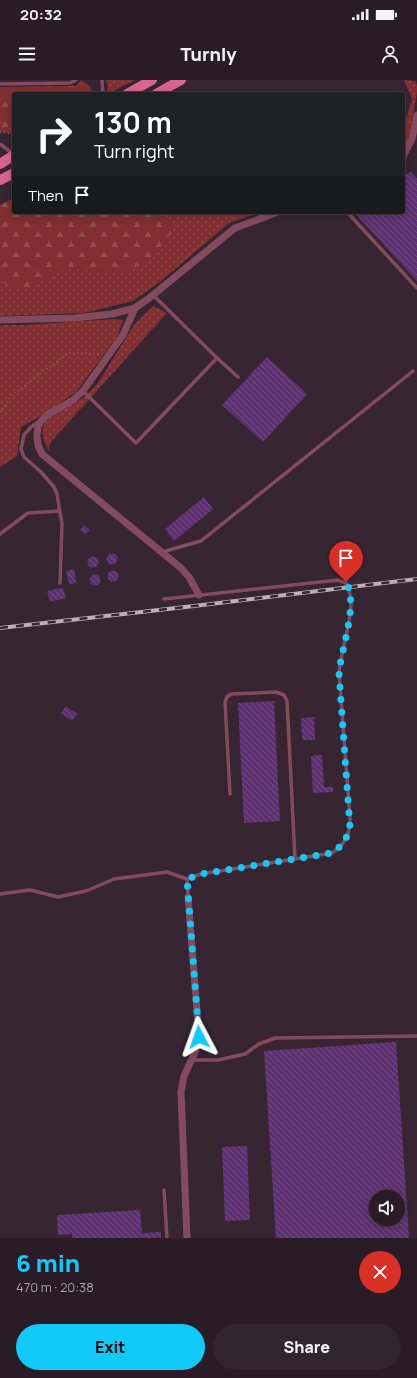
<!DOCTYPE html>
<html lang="en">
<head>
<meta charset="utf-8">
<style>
  :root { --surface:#291c26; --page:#31252e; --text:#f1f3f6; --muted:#a5a1a7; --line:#453a43; --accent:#10cafa }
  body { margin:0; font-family:Manrope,sans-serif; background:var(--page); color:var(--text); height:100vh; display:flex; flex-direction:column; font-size:15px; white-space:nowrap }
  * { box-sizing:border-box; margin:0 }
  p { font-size:13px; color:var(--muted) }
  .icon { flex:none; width:22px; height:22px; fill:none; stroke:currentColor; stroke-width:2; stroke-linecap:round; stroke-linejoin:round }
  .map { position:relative; height:1158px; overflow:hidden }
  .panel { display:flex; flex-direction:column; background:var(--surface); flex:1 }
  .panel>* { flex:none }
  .hud { position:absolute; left:12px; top:12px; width:393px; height:122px; border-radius:4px; box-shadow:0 2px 10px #0003,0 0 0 1px var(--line); background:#202124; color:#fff; overflow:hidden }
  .fabs { position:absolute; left:369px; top:1110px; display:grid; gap:8px }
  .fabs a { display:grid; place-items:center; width:36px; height:36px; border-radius:50%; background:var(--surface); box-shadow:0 2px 10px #0003,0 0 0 1px var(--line); font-size:20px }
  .pin { position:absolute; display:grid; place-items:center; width:34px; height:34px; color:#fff; margin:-41px -17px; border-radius:50% 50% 50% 0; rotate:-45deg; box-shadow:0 0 4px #0007 }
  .pin .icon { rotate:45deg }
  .me { position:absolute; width:44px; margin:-22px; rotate:356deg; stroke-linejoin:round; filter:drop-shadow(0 0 3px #0008) }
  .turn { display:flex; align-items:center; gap:14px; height:84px; padding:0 16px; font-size:18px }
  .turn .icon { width:52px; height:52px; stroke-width:2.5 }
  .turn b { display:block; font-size:28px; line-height:34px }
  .then { display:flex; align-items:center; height:38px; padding:0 16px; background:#0003; gap:8px; font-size:15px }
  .round { display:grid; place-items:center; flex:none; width:42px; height:42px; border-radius:21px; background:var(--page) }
  .headline { display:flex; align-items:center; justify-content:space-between; height:68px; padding:0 16px }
  h1 { font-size:24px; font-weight:800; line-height:30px; color:var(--accent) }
  .cta { display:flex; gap:8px; margin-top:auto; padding:8px 16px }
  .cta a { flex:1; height:46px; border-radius:24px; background:var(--accent); color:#111; font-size:16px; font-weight:800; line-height:46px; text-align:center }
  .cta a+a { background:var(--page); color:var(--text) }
  .status { display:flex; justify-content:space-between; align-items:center; height:28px; padding:0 20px; background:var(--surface); direction:ltr }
  .status svg { height:11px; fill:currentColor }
  header { display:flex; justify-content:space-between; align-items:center; height:52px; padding:0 16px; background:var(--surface); font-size:18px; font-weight:800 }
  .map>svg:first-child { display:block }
</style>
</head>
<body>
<div class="status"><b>20:32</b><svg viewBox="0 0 49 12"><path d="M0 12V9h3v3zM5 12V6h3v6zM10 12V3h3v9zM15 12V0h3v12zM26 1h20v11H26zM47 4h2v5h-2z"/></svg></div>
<header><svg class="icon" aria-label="menu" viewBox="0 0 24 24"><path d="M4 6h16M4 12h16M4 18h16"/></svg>Turnly<svg class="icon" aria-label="person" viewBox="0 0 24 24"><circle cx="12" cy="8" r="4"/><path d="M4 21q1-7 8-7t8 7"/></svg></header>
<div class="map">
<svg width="417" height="1158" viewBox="0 0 417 1158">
  <defs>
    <pattern id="grass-dots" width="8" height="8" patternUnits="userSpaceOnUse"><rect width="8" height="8" fill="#812f31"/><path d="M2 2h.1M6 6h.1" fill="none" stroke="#934c4f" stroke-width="1.8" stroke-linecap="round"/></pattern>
    <pattern id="forest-firs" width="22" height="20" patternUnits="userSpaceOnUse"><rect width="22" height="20" fill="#812f31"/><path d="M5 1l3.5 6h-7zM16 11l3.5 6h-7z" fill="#934c4f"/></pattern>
    <pattern id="building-back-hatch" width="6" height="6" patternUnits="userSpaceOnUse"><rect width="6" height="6" fill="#5e3072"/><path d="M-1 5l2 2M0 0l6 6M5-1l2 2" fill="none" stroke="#754d86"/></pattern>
  </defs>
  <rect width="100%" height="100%" fill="#372532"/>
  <!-- grass -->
  <path fill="url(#grass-dots)" d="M106,0H135L107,14L108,6Z
    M404,0L415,1L417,5V12L408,62L403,68V50L412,19Z
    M167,132H261L229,143L161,201L133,221L84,233L0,236V199L7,206L50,199L65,187L104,191L173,151Z
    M153,226L167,233L50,363L49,371L44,361L42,350L44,344L49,337L83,318L98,303L134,245Z
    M116,239L123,240L117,257L76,312L44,334L21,347L17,376L0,387V245H23Z"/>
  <!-- forest -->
  <path fill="url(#forest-firs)" d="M81,0L90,6L91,12L87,14H14V54L0,52V7L76,6Z
    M14,118V132H167L173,151L154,175L131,190L104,191L65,187L50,199L24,208L7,206L0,199V125Z"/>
  <!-- building -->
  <path fill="url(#building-back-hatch)" fill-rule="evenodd" d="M411,92L417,99V201L354,132H403V96Z
    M267,277L307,314L263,362L222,325Z
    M204,417L213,429L174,461L165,449Z
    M84,445L90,450L85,454L80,450Z
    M106.5 479a5.5 5.5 0 1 1 11 0a5.5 5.5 0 1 1-11 0Z
    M87.5 482a5.5 5.5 0 1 1 11 0a5.5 5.5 0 1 1-11 0Z
    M74,489L76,503L69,504L66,491Z
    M107.5 496a5.5 5.5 0 1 1 11 0a5.5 5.5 0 1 1-11 0Z
    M89.5 500a5.5 5.5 0 1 1 11 0a5.5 5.5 0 1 1-11 0Z
    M63,508L66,518L50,522L47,511Z
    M274,621L280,741L244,743L238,623Z
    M66,626L77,634L72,641L61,633Z
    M314,637L315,660H302L301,638Z
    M322,675L324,707H333V712L313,713L311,676Z
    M396,962L409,1158H276L264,971ZM376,1117H398V1139H376Z
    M247,1066L250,1140L225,1141L222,1067Z
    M140,1130L142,1153L161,1152V1158H72V1154L58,1155L57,1135Z"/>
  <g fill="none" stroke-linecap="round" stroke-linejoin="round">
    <!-- path -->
    <path stroke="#7e6e7a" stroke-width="1.5" stroke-dasharray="1 3" stroke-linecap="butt" d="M112,14L118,11
      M0,52L14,54
      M0,332L13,314L68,273L100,274"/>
    <!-- lane -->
    <path stroke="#844b5e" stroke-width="3.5" d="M102,0L103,14
      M0,4L70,3L76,0
      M0,64L13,74
      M347,132L417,208
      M217,278L238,297
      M83,311L136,363L217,278L153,215
      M40,341L31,347L24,355L21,369L24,377L41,392L54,407L57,414L62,444L60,503
      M0,454L28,433L60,431
      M162,472L201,461L413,291
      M164,519L338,500L347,504C349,510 351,516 351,522C351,546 341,569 339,593L350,737C350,755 346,763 332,773L201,794L187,799L188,817
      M230,714L225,622L227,617L231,614L276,612L284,615L287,621L295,779
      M0,814L30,810L58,817L86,811L114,799L167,792L187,799
      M192,980H218L245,974L259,964L275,958L417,956
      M164,1110L167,1158"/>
    <!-- street -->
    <path stroke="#844b5e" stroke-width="7" d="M403,76L412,59L417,35
      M135,228L123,255L83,311L73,320L47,335L41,341L38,347L37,355L38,365L42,374L181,488L189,497L199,515
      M0,240L75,238L112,234L135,228L148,219L235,148L278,132
      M187,1158L181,1012L184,996L196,970L199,957L188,817"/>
    <!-- primary -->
    <path stroke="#d9658e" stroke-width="10" d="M127,14L152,0
      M156,14L181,0
      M0,84L14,75
      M0,100L14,93"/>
    <!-- rail casing -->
    <g stroke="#bdafb9" stroke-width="4">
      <path id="rail" d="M0,548L194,526L417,499"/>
    </g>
    <!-- rail -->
    <use href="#rail" stroke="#372532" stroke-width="2.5" stroke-dasharray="8" stroke-linecap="butt"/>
  </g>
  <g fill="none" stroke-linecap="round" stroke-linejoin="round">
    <!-- route -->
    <path stroke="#10cafa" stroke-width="7" stroke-dasharray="0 12.6" d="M199,957L187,799L201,794L332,773C342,766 346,760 350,748L339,593C341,569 359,523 346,502"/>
  </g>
</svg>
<div class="fabs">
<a><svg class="icon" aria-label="sound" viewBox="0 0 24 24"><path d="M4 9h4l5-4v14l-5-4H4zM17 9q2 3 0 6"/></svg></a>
</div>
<div class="pin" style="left:346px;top:502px;background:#d93025"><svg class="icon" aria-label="arrive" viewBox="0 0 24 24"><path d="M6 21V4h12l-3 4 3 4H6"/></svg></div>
<svg class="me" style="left:199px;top:957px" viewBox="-20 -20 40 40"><path d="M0-17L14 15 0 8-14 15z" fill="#10cafa" stroke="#fff" stroke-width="4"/></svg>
<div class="hud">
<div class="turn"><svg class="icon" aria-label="right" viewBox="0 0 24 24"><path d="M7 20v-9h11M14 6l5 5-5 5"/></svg><div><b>130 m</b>Turn right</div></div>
<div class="then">Then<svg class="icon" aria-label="arrive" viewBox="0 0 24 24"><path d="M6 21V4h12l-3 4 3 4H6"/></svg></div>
</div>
</div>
<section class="panel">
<div class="headline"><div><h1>6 min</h1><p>470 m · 20:38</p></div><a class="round" style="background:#d93025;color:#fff"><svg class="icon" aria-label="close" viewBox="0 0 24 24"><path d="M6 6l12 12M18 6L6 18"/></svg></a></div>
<div class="cta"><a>Exit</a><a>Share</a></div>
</section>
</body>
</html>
